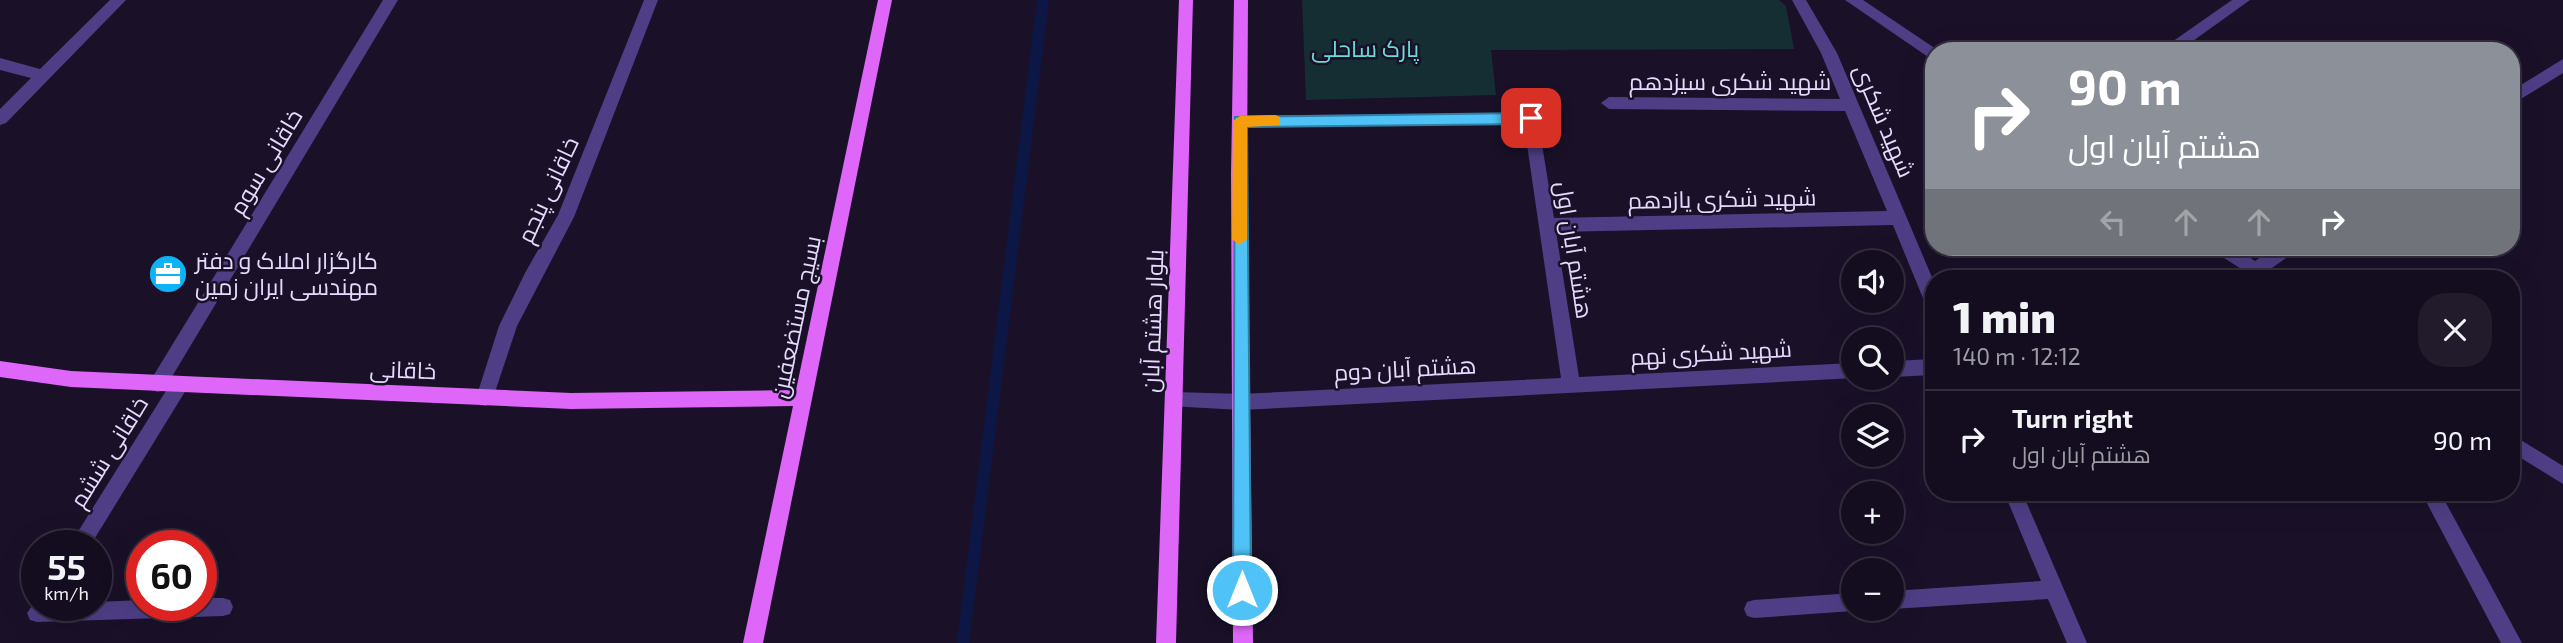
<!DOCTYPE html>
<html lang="en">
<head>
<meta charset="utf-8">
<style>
  :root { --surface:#140d1f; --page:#211b2c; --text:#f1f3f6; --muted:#9d9ca4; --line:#332d3d }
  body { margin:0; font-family:"Exo 2",Cairo,sans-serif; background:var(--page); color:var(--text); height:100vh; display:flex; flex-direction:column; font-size:26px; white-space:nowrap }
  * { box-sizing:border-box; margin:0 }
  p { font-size:23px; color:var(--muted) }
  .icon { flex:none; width:38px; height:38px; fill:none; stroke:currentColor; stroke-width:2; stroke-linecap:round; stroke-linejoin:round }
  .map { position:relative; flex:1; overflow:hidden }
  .panel { position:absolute; left:1925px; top:270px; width:595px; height:231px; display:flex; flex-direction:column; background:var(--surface); border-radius:28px; box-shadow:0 7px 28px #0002,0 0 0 2px var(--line) }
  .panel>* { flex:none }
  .hud { position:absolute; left:1925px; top:42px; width:595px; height:214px; border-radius:28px; box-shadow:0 7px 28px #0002,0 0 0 2px var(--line); background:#8c9099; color:#fff; overflow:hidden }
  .tools { position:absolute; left:1841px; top:250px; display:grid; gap:14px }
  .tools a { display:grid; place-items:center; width:63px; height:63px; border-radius:50%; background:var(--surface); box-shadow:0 7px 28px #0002,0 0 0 2px var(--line); font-size:35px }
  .speed { position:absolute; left:21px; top:530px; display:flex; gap:14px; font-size:35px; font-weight:700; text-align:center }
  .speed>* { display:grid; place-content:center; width:91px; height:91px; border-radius:50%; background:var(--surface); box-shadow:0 7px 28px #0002,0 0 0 2px var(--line); line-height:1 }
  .speed small { font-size:18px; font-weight:400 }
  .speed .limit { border:10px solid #d22; background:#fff; color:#111 }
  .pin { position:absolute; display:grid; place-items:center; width:60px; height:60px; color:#fff; margin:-30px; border-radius:14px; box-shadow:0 4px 10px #0006 }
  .me { position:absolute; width:77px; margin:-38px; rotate:0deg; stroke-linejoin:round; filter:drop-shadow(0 0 5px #0008) }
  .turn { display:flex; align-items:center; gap:24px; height:147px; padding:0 28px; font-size:32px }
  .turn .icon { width:91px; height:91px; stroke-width:2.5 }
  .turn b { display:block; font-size:49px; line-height:60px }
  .lanes { display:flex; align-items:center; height:66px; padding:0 28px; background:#0003; justify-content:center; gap:35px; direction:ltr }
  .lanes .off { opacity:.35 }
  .round { display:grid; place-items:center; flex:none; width:74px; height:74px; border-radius:28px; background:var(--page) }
  .headline { display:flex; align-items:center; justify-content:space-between; height:119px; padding:0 28px }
  h1 { font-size:42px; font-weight:800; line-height:52px }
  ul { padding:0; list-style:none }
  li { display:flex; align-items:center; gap:21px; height:98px; padding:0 28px; border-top:2px solid var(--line) }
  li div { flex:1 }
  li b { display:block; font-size:26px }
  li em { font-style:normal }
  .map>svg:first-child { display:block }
</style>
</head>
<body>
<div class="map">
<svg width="2563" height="643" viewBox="0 0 2563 643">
  <rect width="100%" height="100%" fill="#1a1129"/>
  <!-- green -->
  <path fill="#152e33" d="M1302,0H1779L1786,6L1794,49L1491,50L1496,95L1306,100Z"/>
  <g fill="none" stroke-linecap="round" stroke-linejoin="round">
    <!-- stream -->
    <path stroke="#0d1746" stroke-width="12" d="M963,643L1043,0"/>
    <!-- minor -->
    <path fill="#4f3e86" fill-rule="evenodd" d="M110,0H126L6,123L0,125V109L31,78L0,70V58L40,69Z
      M383,0H398L164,390L158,392L152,390L149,384L152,378Z
      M644,0H658L574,217L517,326L491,404L485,406L479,404L476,398L499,326L525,273L558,215Z
      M1792,0H1806L1837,53L1934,282V310L1928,308L1925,303L1893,225L1556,232L1579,377L1853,363L1855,378L1241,410L1169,406L1166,400L1169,394L1175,392L1241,394L1561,378L1524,124L1240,127L1232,121L1240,115L1537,114L1554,218L1887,211L1845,111L1609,109L1601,103L1609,97L1840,99L1821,53Z
      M1845,0H1863L1939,51H1934V61Z
      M2232,0H2250L2179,51H2159Z
      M2563,59V73L2511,105V91Z
      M2213,247H2234L2255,261L2276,247H2297L2295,252L2269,270L2276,278H2255L2215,252Z
      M1934,359V375L1892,377V361Z
      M180,376L186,378L189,384L186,390L90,546H69L174,378Z
      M2511,434L2563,466V484L2511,452Z
      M2004,492H2022L2087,643H2067L2048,599L1892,609H1891L1892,591L2041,581Z
      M2421,492H2440L2522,643H2501Z
      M1853,593V609H1859L1853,611L1754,618L1747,616L1744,609L1747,602L1754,600Z
      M201,598H223L230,600L233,607L230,614L223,616L37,622L30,620L27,613L37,599V606H96V602L142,600V606H201Z"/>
    <!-- major -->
    <path fill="#de66f9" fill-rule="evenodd" d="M878,0H892L763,643H743L793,406L571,409L71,387L0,377V361L71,371L571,393L796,390Z
      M1179,0H1193L1176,643H1156Z
      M1234,0H1248L1247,173L1253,643H1233L1231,173Z"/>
  </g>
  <!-- route -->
  <path fill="#4fc3f7" stroke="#337fa1" stroke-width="2" d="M1531,113L1538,118L1531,124L1247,127L1251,590L1249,596L1242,598L1236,596L1233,590L1235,117Z"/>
  <!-- slow -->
  <path fill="#f59e0b" d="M1275,115L1280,117V125L1247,127V239L1239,245L1232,239L1233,121L1240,116Z"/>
  <!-- icons -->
  <defs>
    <g id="office-disc" transform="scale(2.0125)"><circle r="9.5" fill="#0eb2f6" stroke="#1a1129"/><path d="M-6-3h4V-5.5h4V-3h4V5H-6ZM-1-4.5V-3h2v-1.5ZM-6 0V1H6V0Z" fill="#fff"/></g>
  </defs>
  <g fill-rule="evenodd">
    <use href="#office-disc" x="168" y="274"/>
  </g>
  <g text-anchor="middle" stroke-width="5" stroke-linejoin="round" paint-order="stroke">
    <!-- park labels -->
    <g font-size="23" fill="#68dcd6" stroke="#1a1129">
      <text x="1365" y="57">پارک ساحلی</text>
    </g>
    <!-- street labels -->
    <g font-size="23" fill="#e5dbfe" stroke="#1a1129">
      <text x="1730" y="90">شهید شکری سیزدهم</text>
      <text transform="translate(1884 121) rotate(67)" y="8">شهید شکری</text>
      <text transform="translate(266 162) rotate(-59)" y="8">خاقانی سوم</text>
      <text transform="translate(548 190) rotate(-65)" y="8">خاقانی پنجم</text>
      <text transform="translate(1722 199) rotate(-1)" y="8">شهید شکری یازدهم</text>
      <text transform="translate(1574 250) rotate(81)" y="8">هشتم آبان اول</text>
      <text transform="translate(796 317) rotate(-78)" y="8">بسیج مستضعفین</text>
      <text transform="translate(1153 321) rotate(-88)" y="8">بلوار هشتم آبان</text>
      <text transform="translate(1711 353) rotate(-3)" y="8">شهید شکری نهم</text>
      <text transform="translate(1405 369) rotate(-3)" y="8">هشتم آبان دوم</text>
      <text transform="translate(403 370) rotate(2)" y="8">خاقانی</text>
      <text transform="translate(109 452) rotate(-58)" y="8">خاقانی ششم</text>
    </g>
    <!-- poi labels -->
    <g font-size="23" fill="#e5dbfe" stroke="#1a1129" text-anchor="start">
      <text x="195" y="269">کارگزار املاک و دفتر<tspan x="195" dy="26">مهندسی ایران زمین</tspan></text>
    </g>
  </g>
</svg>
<div class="tools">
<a><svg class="icon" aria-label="sound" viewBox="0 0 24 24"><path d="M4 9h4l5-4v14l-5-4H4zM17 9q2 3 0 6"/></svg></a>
<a><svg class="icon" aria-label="search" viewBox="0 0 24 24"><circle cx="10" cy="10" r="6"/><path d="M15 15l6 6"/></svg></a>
<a><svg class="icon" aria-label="layers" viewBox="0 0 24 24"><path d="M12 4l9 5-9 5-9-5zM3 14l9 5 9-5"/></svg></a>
<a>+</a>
<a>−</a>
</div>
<div class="speed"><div>55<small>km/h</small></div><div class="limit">60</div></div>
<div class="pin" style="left:1531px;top:118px;background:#d93025"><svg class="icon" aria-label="arrive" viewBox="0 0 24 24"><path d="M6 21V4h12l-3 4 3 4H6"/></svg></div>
<svg class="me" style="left:1242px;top:590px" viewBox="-20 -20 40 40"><circle r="17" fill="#4fc3f7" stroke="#fff" stroke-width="3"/><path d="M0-11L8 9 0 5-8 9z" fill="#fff"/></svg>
<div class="hud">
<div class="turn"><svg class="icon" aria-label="right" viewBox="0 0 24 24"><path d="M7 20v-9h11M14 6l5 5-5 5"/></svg><div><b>90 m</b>هشتم آبان اول</div></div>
<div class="lanes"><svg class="icon off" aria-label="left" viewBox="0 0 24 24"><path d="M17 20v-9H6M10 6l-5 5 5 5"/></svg><svg class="icon off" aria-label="ahead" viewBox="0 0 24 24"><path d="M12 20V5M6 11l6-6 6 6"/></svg><svg class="icon off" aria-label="ahead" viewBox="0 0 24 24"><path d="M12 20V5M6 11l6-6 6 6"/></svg><svg class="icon" aria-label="right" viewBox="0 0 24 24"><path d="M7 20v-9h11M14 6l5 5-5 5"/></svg></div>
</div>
<section class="panel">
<div class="headline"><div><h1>1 min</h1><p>140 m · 12:12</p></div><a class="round"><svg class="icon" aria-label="close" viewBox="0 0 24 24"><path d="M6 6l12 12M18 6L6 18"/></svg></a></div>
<ul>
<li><svg class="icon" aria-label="right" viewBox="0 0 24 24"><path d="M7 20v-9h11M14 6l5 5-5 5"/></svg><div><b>Turn right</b><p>هشتم آبان اول</p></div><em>90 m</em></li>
</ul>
</section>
</div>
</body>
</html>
